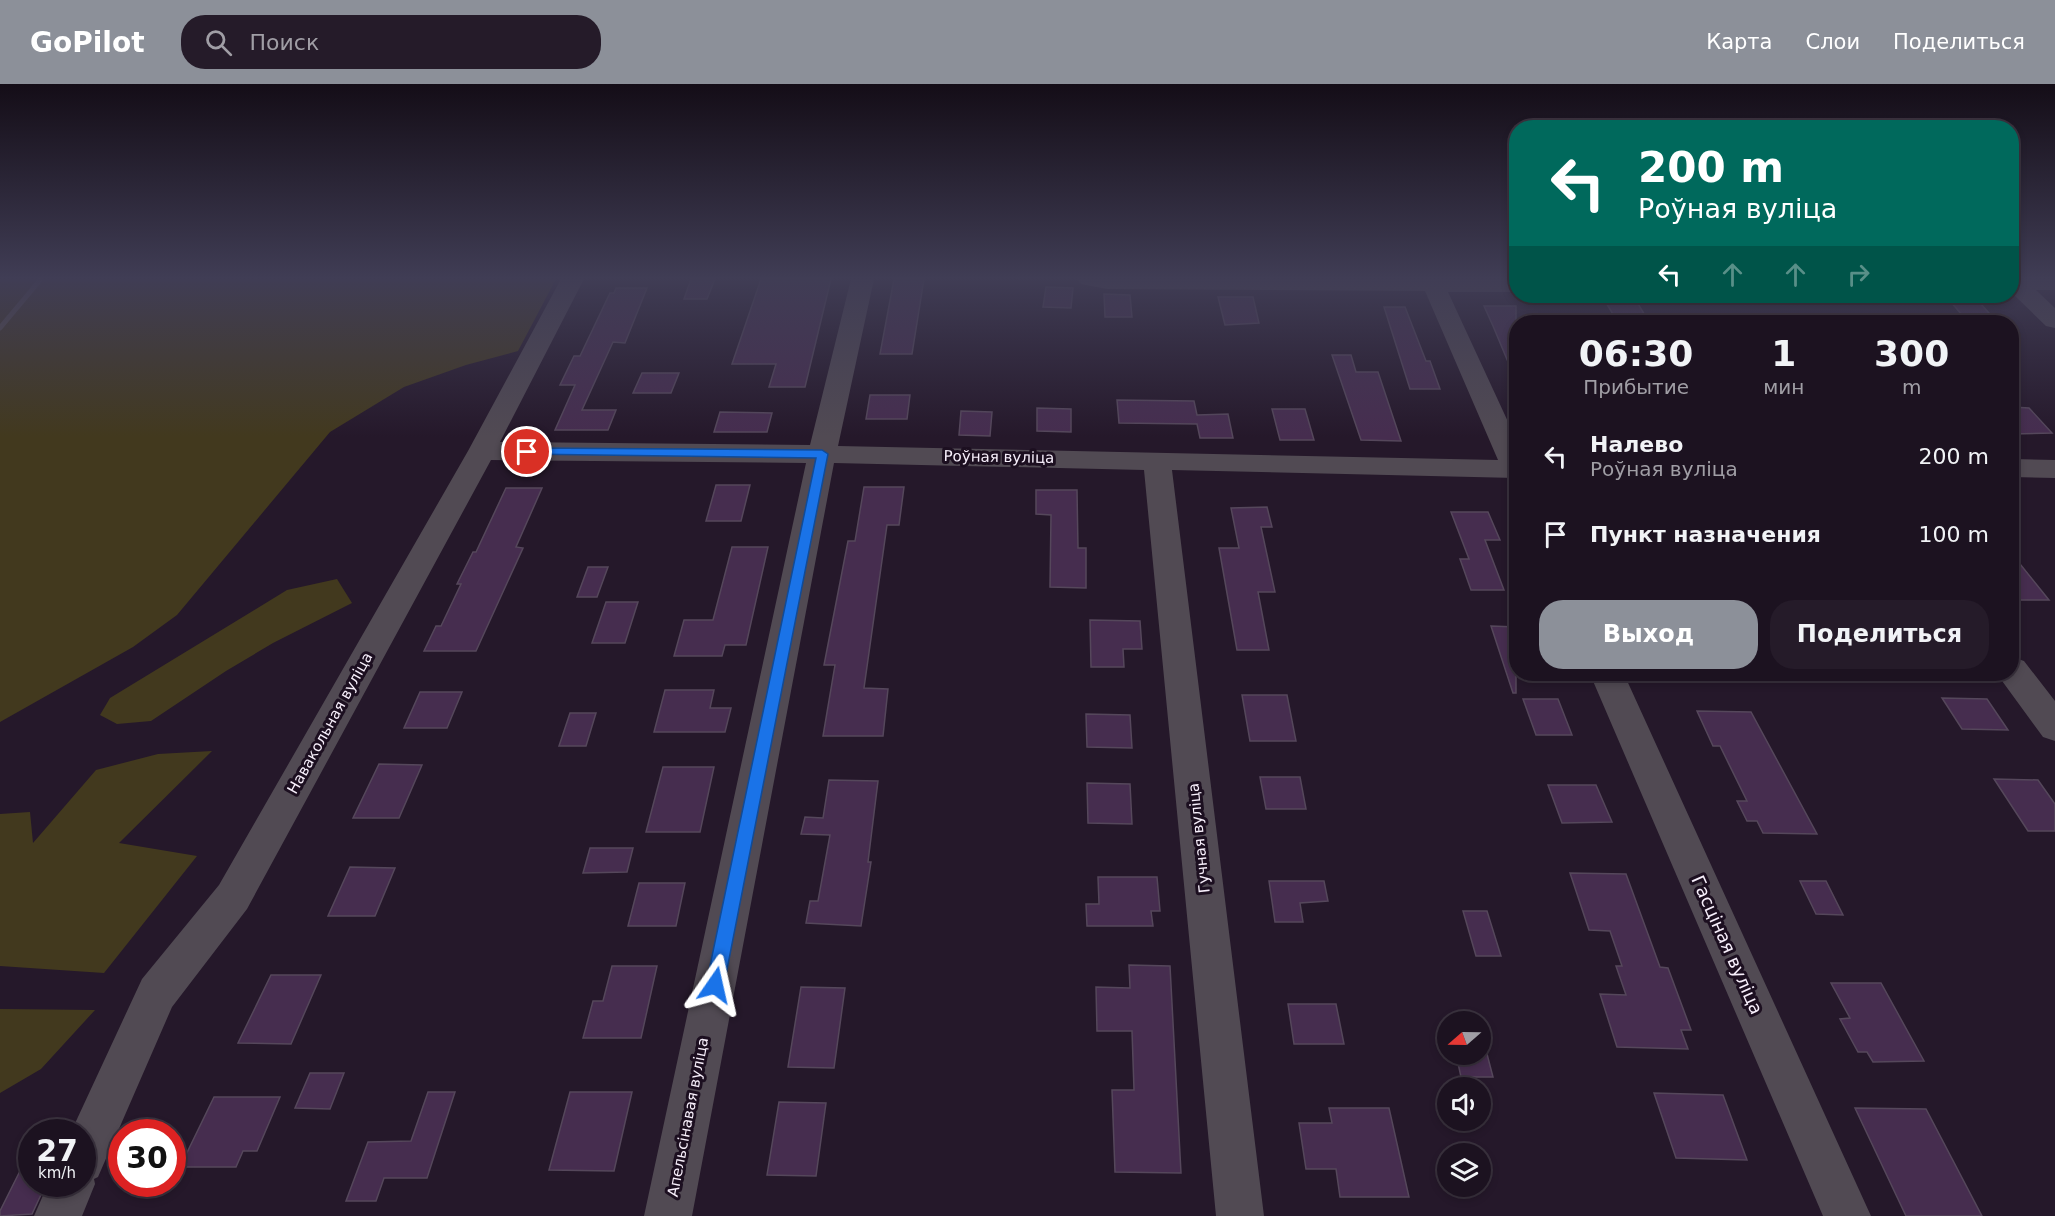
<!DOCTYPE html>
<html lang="ru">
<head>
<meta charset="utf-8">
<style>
  :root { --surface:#1c1220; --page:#251b29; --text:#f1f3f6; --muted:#a09ea5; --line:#3a323e; --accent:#8c9099 }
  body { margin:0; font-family:"DejaVu Sans",sans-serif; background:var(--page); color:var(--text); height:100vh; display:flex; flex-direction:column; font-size:22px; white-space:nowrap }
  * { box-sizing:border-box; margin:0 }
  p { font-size:20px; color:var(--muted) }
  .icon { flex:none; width:33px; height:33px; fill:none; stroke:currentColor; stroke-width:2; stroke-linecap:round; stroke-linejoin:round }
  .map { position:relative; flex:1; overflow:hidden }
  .drawer { position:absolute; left:1509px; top:231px; width:510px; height:366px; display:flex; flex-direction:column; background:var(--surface); border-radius:24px; box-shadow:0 3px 9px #0003,0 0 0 2px var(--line) }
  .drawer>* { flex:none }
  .hud { position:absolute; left:1509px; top:36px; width:510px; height:183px; border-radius:24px; box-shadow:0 3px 9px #0003,0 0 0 2px var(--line); background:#00695c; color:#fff; overflow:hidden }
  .needle { width:39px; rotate:250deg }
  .fabs { position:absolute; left:1437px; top:927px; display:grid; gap:12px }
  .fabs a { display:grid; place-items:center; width:54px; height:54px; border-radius:50%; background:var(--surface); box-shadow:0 3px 9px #0003,0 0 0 2px var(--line); font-size:30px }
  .speed { position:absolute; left:18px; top:1035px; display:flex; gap:12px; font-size:30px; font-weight:700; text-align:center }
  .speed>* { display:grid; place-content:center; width:78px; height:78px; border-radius:50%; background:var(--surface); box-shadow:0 3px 9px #0003,0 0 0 2px var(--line); line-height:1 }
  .speed small { font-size:15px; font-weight:400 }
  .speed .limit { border:9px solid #d22; background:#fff; color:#111 }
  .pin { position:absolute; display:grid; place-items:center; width:51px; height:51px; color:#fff; margin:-26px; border:3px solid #fff; border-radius:50%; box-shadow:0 2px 6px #0007 }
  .me { position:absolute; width:66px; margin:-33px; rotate:11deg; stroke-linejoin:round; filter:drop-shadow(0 0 4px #0008) }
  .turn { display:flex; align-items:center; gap:21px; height:126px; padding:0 30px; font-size:27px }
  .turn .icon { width:78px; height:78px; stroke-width:2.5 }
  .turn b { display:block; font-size:42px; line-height:51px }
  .lanes { display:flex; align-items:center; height:57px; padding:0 30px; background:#0003; justify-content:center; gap:30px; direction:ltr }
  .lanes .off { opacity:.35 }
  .eta { display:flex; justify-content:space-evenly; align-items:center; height:102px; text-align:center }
  .eta b { font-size:36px; font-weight:700; line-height:42px }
  .primary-button { display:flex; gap:12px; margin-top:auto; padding:12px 30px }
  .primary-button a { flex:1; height:69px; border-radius:24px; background:var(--accent); color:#fff; font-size:24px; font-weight:700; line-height:69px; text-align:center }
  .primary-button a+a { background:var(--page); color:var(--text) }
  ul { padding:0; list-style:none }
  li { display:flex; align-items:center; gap:18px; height:78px; padding:0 30px }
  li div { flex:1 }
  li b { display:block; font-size:22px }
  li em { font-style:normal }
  header { display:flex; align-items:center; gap:36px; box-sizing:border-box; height:84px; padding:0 30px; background:var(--accent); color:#fff }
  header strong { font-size:28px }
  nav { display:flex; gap:33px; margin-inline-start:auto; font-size:21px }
  .search { width:420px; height:54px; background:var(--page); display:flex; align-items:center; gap:15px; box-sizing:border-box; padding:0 21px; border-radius:24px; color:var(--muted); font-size:22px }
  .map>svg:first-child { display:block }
</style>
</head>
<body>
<header>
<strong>GoPilot</strong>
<div class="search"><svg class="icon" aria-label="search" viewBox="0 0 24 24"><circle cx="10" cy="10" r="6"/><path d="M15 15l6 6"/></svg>Поиск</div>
<nav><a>Карта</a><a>Слои</a><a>Поделиться</a></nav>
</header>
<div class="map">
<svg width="2055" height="1132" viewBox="0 0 2055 1132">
  <rect width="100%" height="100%" fill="#25182a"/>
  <!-- green -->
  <path fill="#42391e" d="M0,195H556L518,267L466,281L404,303L330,348L177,531L133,563L0,638Z
    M337,495L352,519L273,559L226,587L151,637L117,640L100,631L110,614L287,506Z
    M212,667L119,759L197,772L104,889L0,882V730L30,728L33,759L96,686L158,670Z
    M0,925L95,926L41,985L0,1009Z"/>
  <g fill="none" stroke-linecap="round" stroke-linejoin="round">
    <!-- stream -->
    <path stroke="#59524c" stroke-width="5" d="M0,244L41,195"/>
  </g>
  <!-- building -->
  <path fill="#462d4f" stroke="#55475b" stroke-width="1.5" d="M691,195H715L707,215H684Z
    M761,195H831L805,303H769L776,280H732Z
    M894,195H924L912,270H880Z
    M1046,203L1073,204L1071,224L1043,223Z
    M616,204H647L625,259L613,258L582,326H616L608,346H555L575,301H560L574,272H580L610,209H614Z
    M1104,210L1130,211L1132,233H1105Z
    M1218,213H1253L1259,239L1225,241Z
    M1605,217L1637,218L1649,238L1617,237Z
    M1951,218L1980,219L1997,238L1967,237Z
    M1484,222H1516V297L1493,242Z
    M1384,223H1405L1426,277H1430L1440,305H1410Z
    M1332,271H1351L1356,288H1378L1401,357L1361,356Z
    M642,289H679L671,309H633Z
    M870,311H910L907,335H866Z
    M1117,316L1194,317L1197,331L1228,330L1233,354H1200L1197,340L1119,339Z
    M2012,323L2029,324L2052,349L2012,350Z
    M1037,324L1071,325V348L1037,347Z
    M1272,325H1305L1314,356H1280Z
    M961,327L992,328L990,352L959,351Z
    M720,328L772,329L767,348H714Z
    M716,401H750L741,437H706Z
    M864,403H904L899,441H887L864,604L888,605L883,652H823L835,581H824L848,457H855Z
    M506,404H542L516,463L523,464L476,567H424L436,542H441L461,500H457L473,468H476Z
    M1036,406H1077L1078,464H1086V504L1050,503L1051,431L1036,430Z
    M1267,423L1272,443H1261L1275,508H1258L1269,566H1237L1219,464H1239L1231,424Z
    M1451,428H1488L1500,456H1485L1504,506H1471L1460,475H1469Z
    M732,463H768L746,561H725L722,572H674L684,536H713Z
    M2012,470L2049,516H2012Z
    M588,483H608L597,513H577Z
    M606,518H638L625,559H592Z
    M1090,536L1140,537L1142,565H1123L1124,583H1091Z
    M1491,542L1516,543V609H1513Z
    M665,606H714L710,624H731L725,648H654Z
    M420,608H462L447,644H404Z
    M1242,611H1287L1296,657H1250Z
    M1942,614L1987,615L2008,646L1962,645Z
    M1523,615H1558L1572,651H1536Z
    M1697,627L1751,628L1817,750L1763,749L1757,737H1747L1737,717H1747L1720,662H1713Z
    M570,629H596L586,662H559Z
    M1086,630L1130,631L1132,664L1087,663Z
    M379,680L422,681L399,734H353Z
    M663,683H714L700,748H646Z
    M1260,693H1300L1306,725H1266Z
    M1994,695L2038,696L2055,720V747H2028Z
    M829,696L878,697L868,778H871L861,842L806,839L810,817H818L830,751L801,750L805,733L823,734Z
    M1087,699L1130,700L1132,740L1088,739Z
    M1548,701H1596L1612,738L1562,739Z
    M590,764H633L627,788L583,789Z
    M350,783L395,784L375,832H328Z
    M1570,789L1626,790L1660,883L1668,884L1691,946H1681L1688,965L1617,963L1600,910L1626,911L1616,882H1622L1610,847L1589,846Z
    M1098,793H1157L1160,827H1151L1153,842H1087L1086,820H1099Z
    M1269,797H1324L1328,817L1300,819L1303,838H1275Z
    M1800,797H1826L1843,831L1816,830Z
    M639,799H685L676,842H628Z
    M1463,827H1487L1501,872H1476Z
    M1129,881L1170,882L1181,1089L1115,1088L1112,1006H1134L1132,947H1097L1096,903L1130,904Z
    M612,882H657L641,954H583L593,917H603Z
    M271,891H321L291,960L238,959Z
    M1831,899H1881L1924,977L1873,978L1867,968H1858L1840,935L1850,934Z
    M801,903L845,904L834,984L788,983Z
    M1288,920H1336L1344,960H1294Z
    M1456,970H1487L1493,993H1461Z
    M310,989H344L330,1025L295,1024Z
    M428,1008H455L427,1094H384L376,1117H346L368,1058L411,1057Z
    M570,1008H632L614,1087L549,1086Z
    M1654,1009L1723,1011L1747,1076L1676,1074Z
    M214,1013H280L257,1067H243L236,1083H180Z
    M779,1018L826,1019L816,1092L767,1091Z
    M1329,1024H1389L1409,1113H1340L1336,1085H1306L1299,1039H1332Z
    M1855,1024L1926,1025L1982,1132H1906Z
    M32,1063V1100H46L32,1130L0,1132V1127Z"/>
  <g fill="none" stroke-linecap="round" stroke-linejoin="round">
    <!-- minor -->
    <path fill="#514a53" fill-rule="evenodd" d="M561,195H584L500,358L810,361L851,195H874L838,362L1498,376L1425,207L1107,205L1081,200L1077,195H1516V208H1448L1516,355V394L1172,386L1264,1132H1216L1144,386L834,379L692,1132H644L806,379L491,376L247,825L172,923L98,1093L94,1095L95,1100L82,1132H34L48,1100H82V1048H71L142,895L219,801L468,367Z
      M2012,195H2055V206H2036L2055,224V244L2046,242L2012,209Z
      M2012,375L2055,376V394L2012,393Z
      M2012,573L2024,577L2055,617V657L2043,653L1997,590H2012Z
      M1590,590H1624L1871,1132H1823Z"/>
  </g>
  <!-- sky -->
  <linearGradient id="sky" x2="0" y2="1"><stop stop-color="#140d17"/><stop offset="0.55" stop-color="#403d55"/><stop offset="1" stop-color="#403d55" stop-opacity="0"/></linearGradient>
  <rect width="2055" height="353" fill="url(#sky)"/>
  <!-- route -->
  <path fill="#1a73e8" stroke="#114b97" stroke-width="1.5" d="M527,364L822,366L828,370L724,901L721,907L715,909L709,907L706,901L816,374L523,370V365Z"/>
  <g text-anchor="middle" stroke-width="6" stroke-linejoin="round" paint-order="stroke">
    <!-- street labels -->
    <g font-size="15" fill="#f8f0fc" stroke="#1c0f20">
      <text transform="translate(999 373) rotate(1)" y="5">Роўная вуліца</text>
      <text transform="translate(330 639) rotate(-61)" y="5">Навакольная вуліца</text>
      <text transform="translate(1199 754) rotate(-96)" y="5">Гучная вуліца</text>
      <text transform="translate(688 1033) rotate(-79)" y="5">Апельсінавая вуліца</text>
    </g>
    <!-- near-street labels -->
    <g font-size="18" fill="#f8f0fc" stroke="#1c0f20">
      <text transform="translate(1727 861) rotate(66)" y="6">Гасціная вуліца</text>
    </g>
  </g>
</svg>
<div class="fabs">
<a><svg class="needle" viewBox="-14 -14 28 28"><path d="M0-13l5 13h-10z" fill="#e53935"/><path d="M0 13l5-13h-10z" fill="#a09ea5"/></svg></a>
<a><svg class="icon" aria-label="sound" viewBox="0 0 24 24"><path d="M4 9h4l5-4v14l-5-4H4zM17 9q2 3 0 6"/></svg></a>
<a><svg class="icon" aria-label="layers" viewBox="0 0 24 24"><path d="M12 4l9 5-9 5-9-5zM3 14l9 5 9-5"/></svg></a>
</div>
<div class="speed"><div>27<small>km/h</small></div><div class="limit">30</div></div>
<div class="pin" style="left:527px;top:368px;background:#d93025"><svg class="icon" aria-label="arrive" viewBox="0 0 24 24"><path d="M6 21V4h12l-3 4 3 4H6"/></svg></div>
<svg class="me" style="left:715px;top:901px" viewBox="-20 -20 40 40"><path d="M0-17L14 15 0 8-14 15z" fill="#1a73e8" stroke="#fff" stroke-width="4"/></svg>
<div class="hud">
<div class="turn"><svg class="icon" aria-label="left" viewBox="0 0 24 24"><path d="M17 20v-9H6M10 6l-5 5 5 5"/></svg><div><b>200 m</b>Роўная вуліца</div></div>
<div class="lanes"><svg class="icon" aria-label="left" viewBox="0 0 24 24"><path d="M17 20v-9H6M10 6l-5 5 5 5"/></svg><svg class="icon off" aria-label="ahead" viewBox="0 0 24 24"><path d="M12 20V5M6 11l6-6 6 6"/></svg><svg class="icon off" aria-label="ahead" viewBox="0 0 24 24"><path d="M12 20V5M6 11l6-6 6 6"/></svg><svg class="icon off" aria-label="right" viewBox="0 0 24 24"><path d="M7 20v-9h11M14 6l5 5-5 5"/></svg></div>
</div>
<section class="drawer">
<div class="eta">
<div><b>06:30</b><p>Прибытие</p></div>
<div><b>1</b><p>мин</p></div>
<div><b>300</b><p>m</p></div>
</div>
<ul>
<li><svg class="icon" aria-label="left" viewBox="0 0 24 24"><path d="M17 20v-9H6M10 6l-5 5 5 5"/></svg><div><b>Налево</b><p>Роўная вуліца</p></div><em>200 m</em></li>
<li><svg class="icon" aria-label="arrive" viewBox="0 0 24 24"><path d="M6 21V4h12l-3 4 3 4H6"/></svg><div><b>Пункт назначения</b></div><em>100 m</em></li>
</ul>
<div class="primary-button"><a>Выход</a><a>Поделиться</a></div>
</section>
</div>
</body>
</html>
